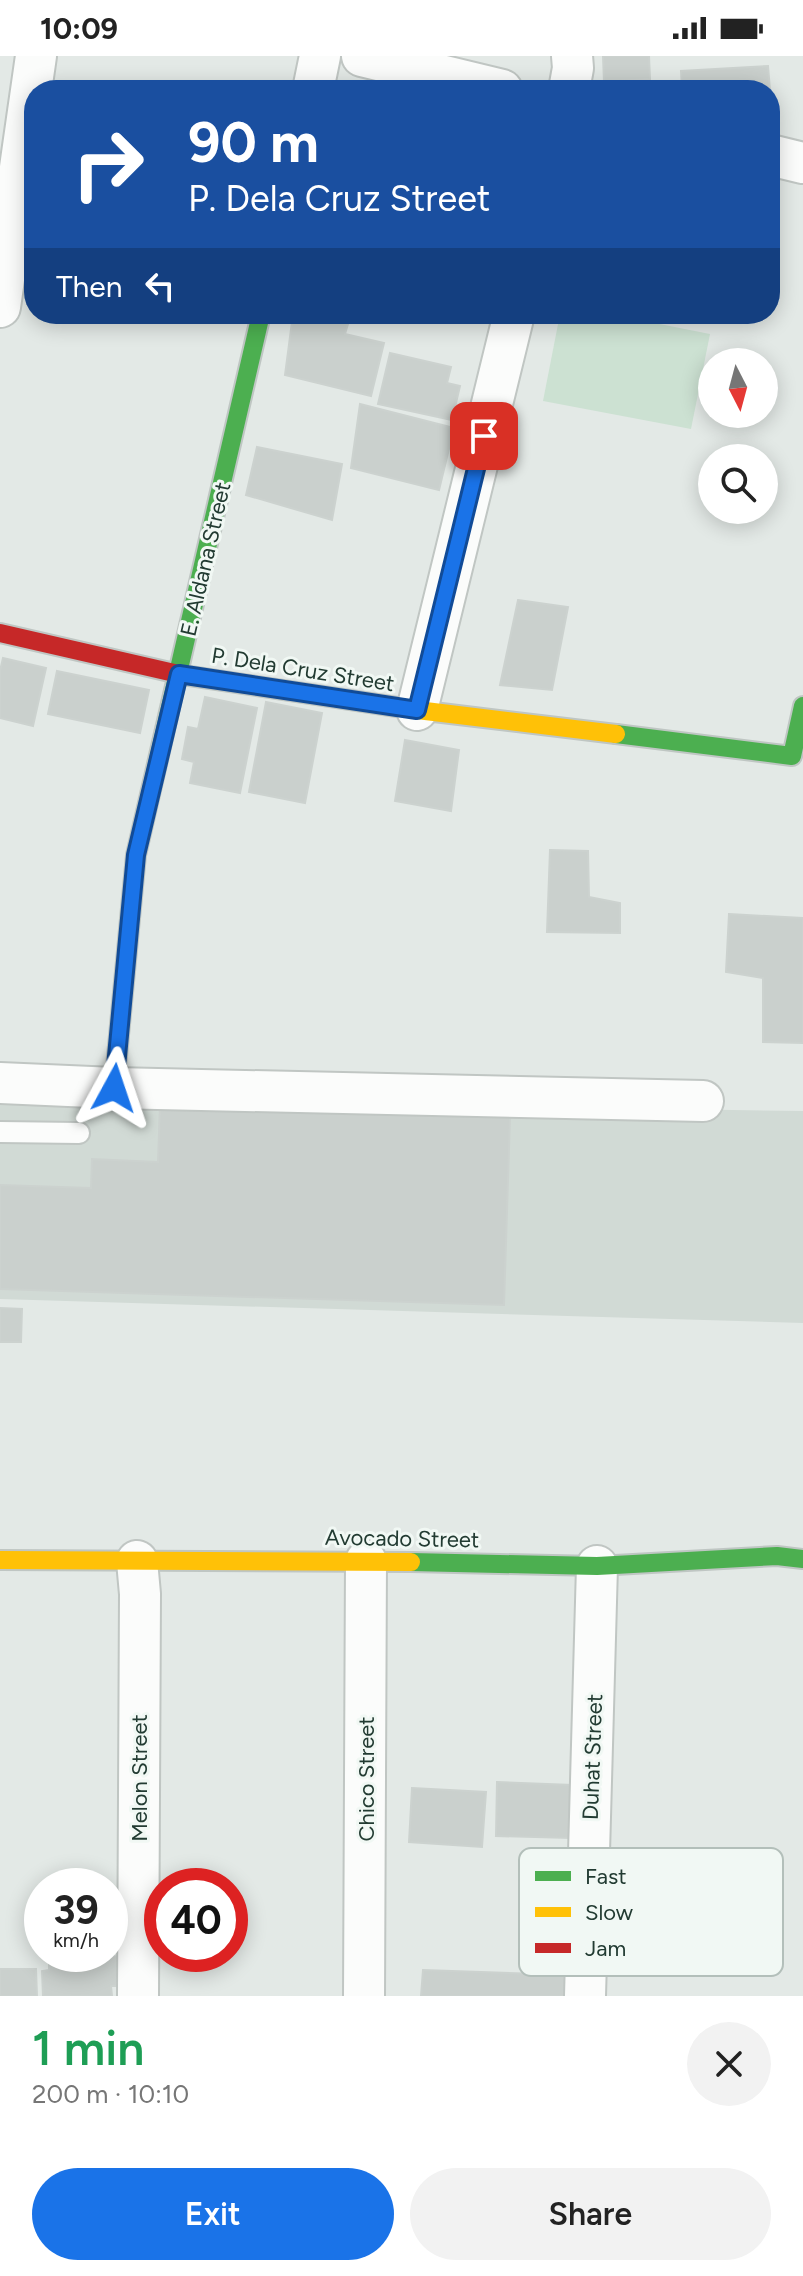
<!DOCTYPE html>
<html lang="en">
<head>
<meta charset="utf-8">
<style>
  :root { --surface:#fff; --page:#f2f2f2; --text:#222; --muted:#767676; --accent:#1a73e8 }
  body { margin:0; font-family:Figtree,sans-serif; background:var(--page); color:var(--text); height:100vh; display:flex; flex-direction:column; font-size:30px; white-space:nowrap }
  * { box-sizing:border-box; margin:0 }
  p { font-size:26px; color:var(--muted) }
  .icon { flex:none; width:44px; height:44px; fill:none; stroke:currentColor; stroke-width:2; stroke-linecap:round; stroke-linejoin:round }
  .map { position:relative; height:1940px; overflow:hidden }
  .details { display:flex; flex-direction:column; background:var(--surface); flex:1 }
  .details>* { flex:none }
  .guide { position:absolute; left:24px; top:24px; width:756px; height:244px; border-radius:32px; box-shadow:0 4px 20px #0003; background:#1a4fa0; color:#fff; overflow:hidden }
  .needle { width:52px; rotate:174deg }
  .tools { position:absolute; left:698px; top:292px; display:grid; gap:16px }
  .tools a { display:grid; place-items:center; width:80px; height:80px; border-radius:50%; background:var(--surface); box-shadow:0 4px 20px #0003; font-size:40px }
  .speed { position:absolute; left:24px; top:1812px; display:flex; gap:16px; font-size:40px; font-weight:700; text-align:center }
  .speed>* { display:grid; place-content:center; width:104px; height:104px; border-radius:50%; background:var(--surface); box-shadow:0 4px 20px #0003; line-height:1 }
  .speed small { font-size:20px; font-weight:400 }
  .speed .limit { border:12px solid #d22; background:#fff; color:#111 }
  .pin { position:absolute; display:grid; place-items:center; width:68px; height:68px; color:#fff; margin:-34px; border-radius:16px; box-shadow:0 4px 12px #0006 }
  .me { position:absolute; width:88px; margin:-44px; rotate:5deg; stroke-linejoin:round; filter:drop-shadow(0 0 6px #0008) }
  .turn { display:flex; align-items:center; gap:28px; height:168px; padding:0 32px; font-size:36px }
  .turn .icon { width:104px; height:104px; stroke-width:2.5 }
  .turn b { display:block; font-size:56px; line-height:68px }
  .then { display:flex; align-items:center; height:76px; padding:0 32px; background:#0003; gap:16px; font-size:30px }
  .round { display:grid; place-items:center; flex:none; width:84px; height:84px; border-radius:42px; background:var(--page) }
  .head { display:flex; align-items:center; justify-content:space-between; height:136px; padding:0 32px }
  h1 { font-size:48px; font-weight:600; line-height:60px; color:#1e9e55 }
  .action { display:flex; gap:16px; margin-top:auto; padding:16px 32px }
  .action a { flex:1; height:92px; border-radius:48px; background:var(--accent); color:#fff; font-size:32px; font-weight:600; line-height:92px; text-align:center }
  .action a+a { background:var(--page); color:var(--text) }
  .status { display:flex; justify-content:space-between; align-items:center; height:56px; padding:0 40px; background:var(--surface); direction:ltr }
  .status svg { height:22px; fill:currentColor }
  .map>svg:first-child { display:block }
</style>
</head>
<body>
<div class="status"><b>10:09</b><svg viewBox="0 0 49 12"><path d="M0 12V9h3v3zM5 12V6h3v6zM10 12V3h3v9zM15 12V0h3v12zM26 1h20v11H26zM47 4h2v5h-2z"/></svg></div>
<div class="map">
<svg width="803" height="1940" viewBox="0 0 803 1940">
  <rect width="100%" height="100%" fill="#e3e9e6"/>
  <!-- built -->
  <path fill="#d1dad5" d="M0,1043L803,1055V1267L0,1243Z"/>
  <!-- green -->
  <path fill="#cce1d2" d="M560,258H609L710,278L691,373L543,345Z"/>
  <!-- building -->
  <path fill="#cad0cd" stroke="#ccd2cf" stroke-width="2" d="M603,0H649L650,23L604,26Z
    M768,10L770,34H682L681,15Z
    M293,258H351L345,278L384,287L371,340L285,319Z
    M390,297L451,311L447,327L460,330L452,364L378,348Z
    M360,348L454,372L439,434L351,412Z
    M257,391L342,408L332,464L246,439Z
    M518,544L568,551L552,634L500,629Z
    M3,602L46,612L33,670L0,662V615Z
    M57,615L149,634L140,677L48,658Z
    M205,641L257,652L240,737L190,727L194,706L182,703L188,671L198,673Z
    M266,646L322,657L305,747L249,736Z
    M405,684L459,694L451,755L395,745Z
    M550,794L588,795L589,841L620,847V877L547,876Z
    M729,858L803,862V987L763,986V922L726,916Z
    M160,1050L510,1061L504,1249L0,1233V1129L91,1132L92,1103L158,1106Z
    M0,1252L22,1253L21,1286H0Z
    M497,1726L572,1729L570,1782L496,1780Z
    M412,1732L486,1736L482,1791L409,1786Z
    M121,1900L122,1930H111L112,1940H43L42,1915L49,1914V1904Z
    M0,1913H36L37,1940H0Z
    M423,1914L567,1919V1940H421Z"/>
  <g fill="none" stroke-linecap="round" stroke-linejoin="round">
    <!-- lane casing -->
    <g stroke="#c0c6c3" stroke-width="24">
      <path id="lane" d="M0,1076L79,1077"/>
    </g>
    <!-- street casing -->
    <g stroke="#c0c6c3" stroke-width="44">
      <path id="street" d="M362,0L502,34
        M313,34L320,0
        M569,34L573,12L572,0
        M770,99L803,107
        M0,251L36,0
        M417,654L514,258
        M0,1027L114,1032L703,1045
        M137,1505L140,1538L138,1940
        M364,1940L366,1505
        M585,1940L597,1510"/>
    </g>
    <!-- fast casing -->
    <g stroke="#bfc6c3" stroke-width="22">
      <path id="fast" d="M616,678L792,700L803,650
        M114,1032L136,799L261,258
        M411,1506L597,1510L777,1500L803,1503"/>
    </g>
    <!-- slow casing -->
    <g stroke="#bfc6c3" stroke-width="22">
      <path id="slow" d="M183,619L417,654L616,678
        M0,1504L411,1506"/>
    </g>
    <!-- jam casing -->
    <g stroke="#bfc6c3" stroke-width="22">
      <path id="jam" d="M0,577L183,619"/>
    </g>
    <!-- lane -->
    <use href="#lane" stroke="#fbfcfb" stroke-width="20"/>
    <!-- street -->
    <use href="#street" stroke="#fbfcfb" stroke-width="40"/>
    <!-- fast -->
    <use href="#fast" stroke="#4caf50" stroke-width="18"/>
    <!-- slow -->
    <use href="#slow" stroke="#ffc107" stroke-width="18"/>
    <!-- jam -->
    <use href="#jam" stroke="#c62828" stroke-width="18"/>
  </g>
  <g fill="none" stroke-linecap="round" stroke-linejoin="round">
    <!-- route casing -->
    <g stroke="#114b97" stroke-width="20">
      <path id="route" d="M114,1032L136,799L179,618L417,654L484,380"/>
    </g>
    <!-- route -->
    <use href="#route" stroke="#1a73e8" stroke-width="14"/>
  </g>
  <g text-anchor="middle" stroke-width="6" stroke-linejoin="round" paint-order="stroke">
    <!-- street labels -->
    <g font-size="22" fill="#223b32" stroke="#f1f8f4">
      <text transform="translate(205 503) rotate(-77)" y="8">E. Aldana Street</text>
      <text transform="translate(303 613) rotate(9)" y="8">P. Dela Cruz Street</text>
      <text transform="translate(402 1482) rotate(1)" y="8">Avocado Street</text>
      <text transform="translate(592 1701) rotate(-88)" y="8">Duhat Street</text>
      <text transform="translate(139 1722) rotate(-90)" y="8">Melon Street</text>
      <text transform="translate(366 1723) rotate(-90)" y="8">Chico Street</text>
    </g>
  </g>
  <!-- legend -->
  <rect x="519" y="1792" width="264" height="128" rx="12" fill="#f1f8f4" stroke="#b3bfba" stroke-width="2"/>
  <rect x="535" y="1815" width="36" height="10" fill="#4caf50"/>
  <rect x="535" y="1851" width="36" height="10" fill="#ffc107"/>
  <rect x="535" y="1887" width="36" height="10" fill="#c62828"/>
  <g font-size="22" fill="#223b32">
    <text x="585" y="1828">Fast</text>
    <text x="585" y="1864">Slow</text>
    <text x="585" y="1900">Jam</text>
  </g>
</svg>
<div class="tools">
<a><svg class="needle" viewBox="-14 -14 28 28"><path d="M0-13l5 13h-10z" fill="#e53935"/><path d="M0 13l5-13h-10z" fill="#767676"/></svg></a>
<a><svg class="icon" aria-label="search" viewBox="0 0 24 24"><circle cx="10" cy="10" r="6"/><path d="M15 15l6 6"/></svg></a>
</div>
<div class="speed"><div>39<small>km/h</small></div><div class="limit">40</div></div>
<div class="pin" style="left:484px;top:380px;background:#d93025"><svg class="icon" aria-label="arrive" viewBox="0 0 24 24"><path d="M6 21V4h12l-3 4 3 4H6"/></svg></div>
<svg class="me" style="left:114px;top:1032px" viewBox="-20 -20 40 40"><path d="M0-17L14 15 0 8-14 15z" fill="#1a73e8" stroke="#fff" stroke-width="4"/></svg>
<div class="guide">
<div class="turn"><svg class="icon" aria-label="right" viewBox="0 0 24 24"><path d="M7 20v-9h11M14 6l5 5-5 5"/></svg><div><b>90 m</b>P. Dela Cruz Street</div></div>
<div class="then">Then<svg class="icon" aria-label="left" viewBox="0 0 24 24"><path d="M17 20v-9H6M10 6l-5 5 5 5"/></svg></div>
</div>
</div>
<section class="details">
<div class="head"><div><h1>1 min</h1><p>200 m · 10:10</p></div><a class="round"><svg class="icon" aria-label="close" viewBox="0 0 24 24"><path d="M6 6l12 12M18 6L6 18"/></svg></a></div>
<div class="action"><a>Exit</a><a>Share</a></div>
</section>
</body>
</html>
